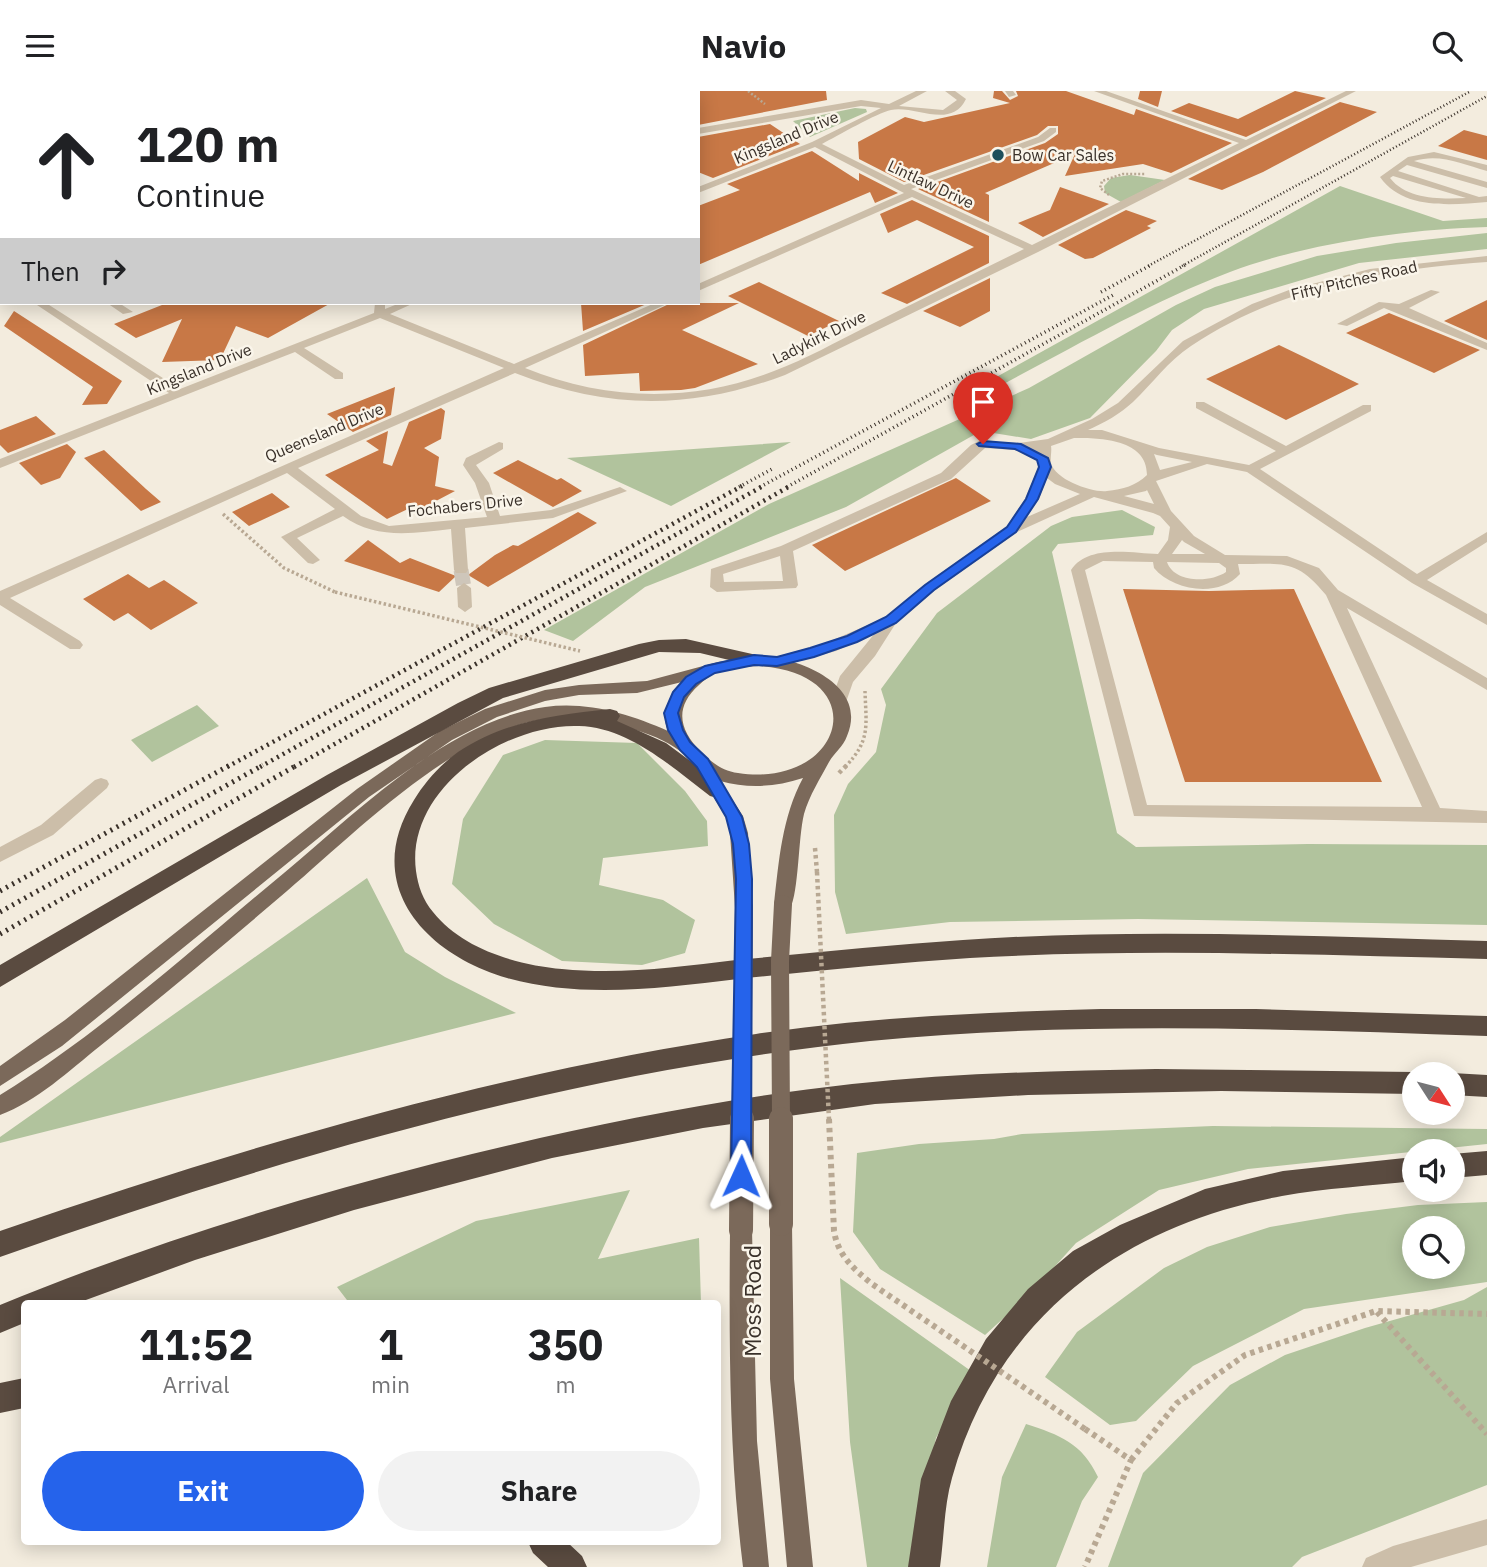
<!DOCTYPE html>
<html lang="en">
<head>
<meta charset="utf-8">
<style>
  :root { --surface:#fff; --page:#f2f2f2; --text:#202124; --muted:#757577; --accent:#2563eb }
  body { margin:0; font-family:"IBM Plex Sans",sans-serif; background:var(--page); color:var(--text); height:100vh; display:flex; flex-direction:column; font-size:26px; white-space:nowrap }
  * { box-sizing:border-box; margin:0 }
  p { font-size:23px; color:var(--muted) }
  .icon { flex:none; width:38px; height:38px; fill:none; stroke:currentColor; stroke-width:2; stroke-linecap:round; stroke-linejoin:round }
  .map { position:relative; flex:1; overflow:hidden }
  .details { position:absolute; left:21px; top:1209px; width:700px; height:245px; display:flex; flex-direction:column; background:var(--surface); border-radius:7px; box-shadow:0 4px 18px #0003 }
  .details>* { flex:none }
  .banner { position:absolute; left:0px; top:0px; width:700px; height:214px; box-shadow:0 4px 18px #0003; background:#fff; color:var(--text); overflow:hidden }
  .needle { width:46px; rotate:126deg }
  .tools { position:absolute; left:1402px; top:971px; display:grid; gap:14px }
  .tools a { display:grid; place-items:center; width:63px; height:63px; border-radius:50%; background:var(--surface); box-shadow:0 4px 18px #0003; font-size:35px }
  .pin { position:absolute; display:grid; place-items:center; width:60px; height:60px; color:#fff; margin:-72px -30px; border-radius:50% 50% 50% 0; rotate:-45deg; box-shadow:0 0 7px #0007 }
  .pin .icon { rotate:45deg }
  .me { position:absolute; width:77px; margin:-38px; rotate:1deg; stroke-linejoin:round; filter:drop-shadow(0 0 5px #0008) }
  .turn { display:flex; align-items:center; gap:24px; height:147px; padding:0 21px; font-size:32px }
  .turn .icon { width:91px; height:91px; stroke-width:2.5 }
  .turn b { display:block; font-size:49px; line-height:60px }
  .then { display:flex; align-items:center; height:66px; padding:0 21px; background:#0003; gap:14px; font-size:26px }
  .eta { display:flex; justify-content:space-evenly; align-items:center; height:119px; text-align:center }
  .eta b { font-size:42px; font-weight:800; line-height:49px }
  .action { display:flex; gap:14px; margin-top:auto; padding:14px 21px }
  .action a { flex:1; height:80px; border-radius:42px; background:var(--accent); color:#fff; font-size:28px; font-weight:800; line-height:80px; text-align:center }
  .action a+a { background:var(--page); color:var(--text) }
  header { display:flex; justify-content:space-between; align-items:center; height:91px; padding:0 21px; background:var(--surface); font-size:32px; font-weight:800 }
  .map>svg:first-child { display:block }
</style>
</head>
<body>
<header><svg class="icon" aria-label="menu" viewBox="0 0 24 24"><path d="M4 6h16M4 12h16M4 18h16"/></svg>Navio<svg class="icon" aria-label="search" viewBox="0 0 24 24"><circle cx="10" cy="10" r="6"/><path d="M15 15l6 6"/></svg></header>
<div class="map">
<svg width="1487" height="1476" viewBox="0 0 1487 1476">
  <rect width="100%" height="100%" fill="#f3ecde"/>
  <!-- green -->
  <path fill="#b1c39d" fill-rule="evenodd" d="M855,17L866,18L867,21L810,46L793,30Z
    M1130,84L1165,89L1121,111L1105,102L1104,95L1111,87Z
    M1340,95L1443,130L1487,127V136C1407,138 1304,153 1230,181C1146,213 1069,259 990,300L963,311L964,304Z
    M1487,142V158L1359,172L1204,218L1172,239L1156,260L1090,327L1031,348L981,340L846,416L645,496L573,550L544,539L769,413L1029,297L1176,214L1215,196L1317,165L1396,152Z
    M791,351L671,415L567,367Z
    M1122,419L1155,436L1153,444L1058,453L1052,461L1117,742L1136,756L1308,753L1487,754V834L1138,828L950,831L846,843L835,801L834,724L848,693L876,661L886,614L881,598L937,522L1051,435L1072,426Z
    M197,614L219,635L152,671L131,649Z
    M545,649L637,652L685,700L707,730L708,755L603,767L599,794L663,809L695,829L685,862L642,874L562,870L494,833L452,793L463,728L503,664Z
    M367,787L405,861L445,886L516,922L0,1052V1046Z
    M1213,1035L1487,1038V1053L1248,1078L1159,1099L1076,1152L1030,1203L985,1244L880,1178L853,1141L857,1062L919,1053L994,1048L1022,1043Z
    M630,1099L598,1168L699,1147L701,1213H350L337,1196L476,1130Z
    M1487,1111V1191L1304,1218L1193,1275L1136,1330L1110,1334L1045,1286L1077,1241L1164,1177L1207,1156L1270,1136L1346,1123L1418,1114ZM1414,1138H1452V1176H1414Z
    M840,1187L971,1280L936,1347L911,1458L910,1476H867L850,1351Z
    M1487,1196V1394L1302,1466L1292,1476H1108L1143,1382L1230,1294L1285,1264L1365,1237L1464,1209Z
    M1026,1333C1060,1344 1082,1352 1098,1386L1082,1410L1056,1476H987L1002,1386Z"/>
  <!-- building -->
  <path fill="#c87846" d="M698,0H826L827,9L698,34Z
    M994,0H1002L1010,9L1018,5L1016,0H1066L1134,24L1136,18L1232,52L1171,82L1143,73L1065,85L1075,63L985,102L989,104V131L918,98L1045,52L1058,43V35H1048L1037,44L904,91L859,68L858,51L905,26L924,31L1010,12L993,7Z
    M1140,0H1162L1158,16L1138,8Z
    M1295,0L1326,7L1246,46L1171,20L1189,12L1238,28Z
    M1340,11L1377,21L1263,81L1222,99L1188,88Z
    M770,33L800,53L713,87L698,81V46Z
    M1464,39L1487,45V69L1438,55Z
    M812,60L859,90V82L898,102L875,112L870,101L698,174V115L740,99L727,93Z
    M1060,96L1109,113L1043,146L1018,132L1050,119Z
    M912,109L989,145V172L907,213L881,202L974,156L917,129L888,142L880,123Z
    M1126,119L1157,130L1147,135L1151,137L1093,167L1085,168L1058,154Z
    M990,187V220L960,236L923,220Z
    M759,191L839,230L808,245L728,205Z
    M1487,209V249L1444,230Z
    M167,212H331L268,247L236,235L220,269L162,271L182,228L136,247L114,233Z
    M581,212H649L583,240Z
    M671,212H739L682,239L758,273L695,297L681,299L640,300L639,282L585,285L583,254Z
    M14,220L122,290L107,313L82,314L93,296L4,235Z
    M1389,222L1480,259L1434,282L1346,242Z
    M1279,254L1304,266L1359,293L1286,329L1206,288Z
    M395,296L391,324L353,341L327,323Z
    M441,317L445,320L441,348L424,357L439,366L435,395L455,400L417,420L412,416L387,428L325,384L379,359L366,350L388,340L383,372L392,375L409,331Z
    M36,325L56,343L8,362L0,354V339Z
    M67,353L76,361L60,387L41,394L19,372Z
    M104,359L146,398L161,411L141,420L84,367Z
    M518,369L557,389L561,387L582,400L553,416L493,382Z
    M956,387L991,410L845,480L812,454Z
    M272,402L290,416L249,435L232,421Z
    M578,421L597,432L488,496L468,484L495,464L513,454L518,455Z
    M368,449L400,472L410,467L456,485L439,501L344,470Z
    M128,483L149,497L164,489L198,512L151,539L128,522L114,530L83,508Z
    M1123,498L1209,500L1294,498L1382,691H1185Z"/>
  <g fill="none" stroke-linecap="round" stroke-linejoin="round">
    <!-- minor-tunnel -->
    <path stroke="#cec6ba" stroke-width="15" stroke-dasharray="15 7" stroke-linecap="butt" d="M461,479L464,497"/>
    <!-- path-far3 -->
    <path stroke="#b8a893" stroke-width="2.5" stroke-dasharray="2 2" stroke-linecap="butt" d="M748,0L765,13
      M208,2L213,0
      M1109,104L1100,97L1102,90L1123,83H1145"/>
    <!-- path-far2 -->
    <path stroke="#b8a893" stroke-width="3.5" stroke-dasharray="2.5 2.5" stroke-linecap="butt" d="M223,423L284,477L335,501
      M845,676C871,649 866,635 865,600"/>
    <!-- path-far1 -->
    <path stroke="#b8a893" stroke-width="4.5" stroke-dasharray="3.5 3.5" stroke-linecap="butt" d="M839,682L847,674
      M815,757L817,781"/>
    <!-- path -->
    <path stroke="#b8a893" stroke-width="6" stroke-dasharray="4.5 4.5" stroke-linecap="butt" d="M1377,1221L1487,1343
      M1085,1338L1131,1369L1085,1476
      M1131,1369L1177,1312L1245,1264L1376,1220L1487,1223"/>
    <!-- minor -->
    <path fill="#ccbea9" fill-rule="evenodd" d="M233,0H243L244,2H234Z
      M442,0H497L499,2H443Z
      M511,0H519V2H511Z
      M525,0H562L523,2Z
      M916,0H927L899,15L943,19L957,9L945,0H955L966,8C951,39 915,14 891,19C877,22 837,45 822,53L904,94L1038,46L1050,37H1056V41L1044,50L911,98L1032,154L1239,52L1094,0H1106L1246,49L1346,0H1356L1038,161L785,284C691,319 608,319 515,282L298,377L361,425L389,435L487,426L475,392L463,374L466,367L499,351L503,352V358L476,374L489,392L500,425L551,419L620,396L627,400L553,427L465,437L468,479L466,482H456L454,479L451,438C414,442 375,449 343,425L297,447L320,469L313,473L308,472L281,446L335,418L287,382L10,507L80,550L83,554L80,558H70L0,514V500L504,277L380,227L304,257L343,282V288H335L295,261L0,377V368L169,302L34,212H46L180,298L374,222L375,212H385V218L400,212H414L390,223L514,273L655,212H669L525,277C606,310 693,312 774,280C806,268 836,251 866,236C918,210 971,184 1024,158L912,106L698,200V193L904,102L815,56L698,102V96L812,51L881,17L861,15L698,43V37L861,9L889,13Z
      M1005,0H1013L1016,4L1009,6Z
      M0,58L2,59V65L0,64Z
      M1434,61L1487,74V80C1462,73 1440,62 1414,70L1487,91V97L1407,74L1398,80L1479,106L1487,105V111C1451,114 1403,119 1380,86L1408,66ZM1393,85L1466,107C1441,108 1407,109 1390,87Z
      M1487,165V171C1384,178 1279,196 1191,255C1168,270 1153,292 1133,311C1120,323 1104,332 1088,339H1102L1159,357L1249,374L1276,360L1196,317V311H1204L1286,355L1363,314H1371V320L1260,378L1417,483L1487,441V451L1427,489L1487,523V534L1412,492L1247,381L1207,373L1156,390L1171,420L1194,445L1225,464L1287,465L1319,477L1338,499L1487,587V599L1347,517L1440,717L1487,720V732L1134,725L1071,479C1088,453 1131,462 1158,463L1168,449L1170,436L1160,425L1153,422L1094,406L1017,441L934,500L896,532L875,565L853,591L845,614L839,615L831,610L840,585L875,542L836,560L777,576L772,575L769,571L772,567L826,552L886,526L924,494L1007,435L1025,408L1039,375L1038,370L1015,359L985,357L951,388L793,460L798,494L796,497L717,501L710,496L711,478L781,455L941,382L971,354L979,350L1019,352L1048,348L1092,328L1118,312L1183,250L1252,213L1289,199L1370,178ZM1074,347C1101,347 1147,348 1147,384C1136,395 1123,398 1107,400C1093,402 1055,389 1051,372C1050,367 1052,360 1051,355ZM1154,363L1157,364L1192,371L1160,379ZM1047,387L1055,393L1080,403L1027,426L1039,408ZM1147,399L1154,413L1124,405L1146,400ZM1182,449L1184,451L1205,463H1172ZM780,465L783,490L724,491L723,483ZM1103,470L1153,471L1154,477C1173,500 1219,507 1240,483L1238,473C1282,473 1296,467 1326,504L1422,716L1147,714L1085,479ZM1167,471L1219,472L1226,477V481C1210,492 1174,492 1167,471Z
      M0,183H2V191H0Z
      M1431,199L1440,201L1409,217L1487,252V259L1384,217L1347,235L1337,233L1379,211L1399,213Z
      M107,212H119L133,221L123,223Z
      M464,492L471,497L472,516L465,521L458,516L457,497Z
      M101,687L107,689L109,693L107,697L53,744L0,771V756L41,734L95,689Z
      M1487,1428V1454L1411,1476H1362L1366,1467L1393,1455Z"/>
    <!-- major -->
    <path fill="#7b695a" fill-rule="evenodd" d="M759,564C798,567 869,593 847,645C843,656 834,662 829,671C821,686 809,705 804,723C798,748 799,800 790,818L783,820L776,818L774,813C779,769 782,726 803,687C775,696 749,698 720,690L743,725L748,742L753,817L751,822L744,824L737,822L735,817L730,742L726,726L701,686L703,682C695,675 689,666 680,660C651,637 580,622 544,628C454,642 355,742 287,800C225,853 163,905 100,955C70,979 36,1011 0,1024V1004C102,941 192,858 284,782C357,721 447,630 545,616C587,610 630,623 668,640C660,621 669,606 682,591L637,602L579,604L545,610L497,626L452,649L369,706L62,955L0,995V975L65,929L357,698L440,640L485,618L545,599L579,594L647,590L718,571ZM759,575C877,583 843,698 738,682C723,680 712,672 701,661C679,639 674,616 699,594C704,589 711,584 717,581C730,576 746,576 759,575Z
      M781,1122L789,1125L792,1133L794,1288L813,1476H787L770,1288V1133L773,1125Z
      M741,1128L749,1131L752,1139L757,1350L769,1476H743C729,1364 729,1252 730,1139L733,1131Z"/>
    <!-- highway -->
    <path fill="#5a4b40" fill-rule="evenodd" d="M686,548L761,565L763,569L761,573L754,575L700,562L659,561L503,607L341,694L0,896V874L327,684L458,612L489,597L639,553L659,549Z
      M610,618L617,620L620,625L617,630L666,652L724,695L727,700L724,705L717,707L710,705C672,676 628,636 579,635C505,632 405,698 416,780C418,795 423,809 433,821C462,858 517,874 562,878C620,884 678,876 736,869C812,862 887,854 963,849C1137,837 1313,845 1487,850V868C1315,864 1142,857 970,867C893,872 815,880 738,888C661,897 583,908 507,887C424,863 361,793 414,709C425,691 440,674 458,661C505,630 555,624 610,618Z
      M1101,918H1256L1487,925V945C1282,938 1075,930 870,950C571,981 283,1066 0,1166V1140C247,1055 497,981 756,943C871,926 986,921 1101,918Z
      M1156,978L1414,981L1421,984H1414V1003L1221,1000L1028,1004L875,1013L703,1037L552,1067L354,1119L195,1169L75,1213H24V1232L0,1242V1214C138,1157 288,1110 436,1072C574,1037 711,1009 852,993C953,982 1055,980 1156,978Z
      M1452,982L1487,984V1006L1452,1004V984H1448Z
      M1487,1060V1084L1452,1087V1063Z
      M1414,1066V1090C1371,1095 1325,1097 1282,1105C1123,1134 997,1226 952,1387C944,1415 944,1447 940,1476H908L921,1388L951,1310L986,1248L1028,1198L1073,1160L1120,1134L1205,1098L1283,1080Z
      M24,1287V1317L0,1322V1292Z
      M528,1451H567L582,1465L587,1476H548L533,1462Z"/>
    <!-- rail-far3 -->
    <path stroke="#393029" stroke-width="2.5" stroke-dasharray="1 2.5" stroke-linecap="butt" d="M1148,175L1471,0
      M1182,175L1487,5"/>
    <!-- rail-far2 -->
    <path stroke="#393029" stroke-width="3.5" stroke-dasharray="1 3.5" stroke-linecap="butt" d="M1101,201L1151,174
      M739,396L774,377
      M760,396L1115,203
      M787,396L1185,174"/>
    <!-- rail-far1 -->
    <path stroke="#393029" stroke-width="4.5" stroke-dasharray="2 4.5" stroke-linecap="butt" d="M227,676L742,395
      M260,676L763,395
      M294,676L790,395"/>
    <!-- rail -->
    <path stroke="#393029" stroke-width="5" stroke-dasharray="2 5" stroke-linecap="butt" d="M0,800L230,674
      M0,821L263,674
      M0,843L297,674"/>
    <!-- path-bridge-far2 -->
    <path stroke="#b8a893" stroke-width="3.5" stroke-dasharray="2.5 2.5" stroke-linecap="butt" d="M335,501L580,560"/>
    <!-- path-bridge-far1 -->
    <path stroke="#b8a893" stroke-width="4.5" stroke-dasharray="3.5 3.5" stroke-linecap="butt" d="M817,781L829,1029"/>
    <!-- path-bridge -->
    <path stroke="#b8a893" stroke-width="6" stroke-dasharray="4.5 4.5" stroke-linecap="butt" d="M829,1028L834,1140C838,1165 854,1178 872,1193L1085,1338"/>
    <!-- major-bridge-far1 -->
    <path stroke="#7b695a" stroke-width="18" d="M742,1029L744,817
      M781,1029L780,870L783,813"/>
    <!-- major-bridge -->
    <path stroke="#7b695a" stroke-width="24" d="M781,1028V1133
      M741,1139L742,1028"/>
  </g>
  <!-- route -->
  <path fill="#2563eb" stroke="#184099" stroke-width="2" d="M983,350L1021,353L1048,367L1051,376L1038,408L1016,441L934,499L896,532L857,551L814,566L777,575L754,574L715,582L696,593L684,606L678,622L683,639L690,651L708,668L742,726L749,753L752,788L751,1085L748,1092L741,1095L734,1092L731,1085L736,788L733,753L726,726L697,676L680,659L668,639L664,622L673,601L686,586L705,575L754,564L777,566L810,557L847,545L886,526L925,494L1007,436L1026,408L1039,376L1037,369L1015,358L979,355L977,353Z"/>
  <!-- markers -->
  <circle fill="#1d4f5b" stroke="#faf5ea" stroke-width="2.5" cx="998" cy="64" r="7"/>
  <g text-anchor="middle" stroke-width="5" stroke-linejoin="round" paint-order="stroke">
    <!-- far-street labels -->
    <g font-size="16" fill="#393029" stroke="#faf5ea">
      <text transform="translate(786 46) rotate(-23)" y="6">Kingsland Drive</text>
      <text transform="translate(931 93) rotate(25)" y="6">Lintlaw Drive</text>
      <text transform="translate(1354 189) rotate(-13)" y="6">Fifty Pitches Road</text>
      <text transform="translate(819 246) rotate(-26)" y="6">Ladykirk Drive</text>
      <text transform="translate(199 278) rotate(-22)" y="6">Kingsland Drive</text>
      <text transform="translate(324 341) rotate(-23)" y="6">Queensland Drive</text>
      <text transform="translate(465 414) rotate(-6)" y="6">Fochabers Drive</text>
    </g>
    <!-- far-poi labels -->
    <g font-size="16" fill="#393029" stroke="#faf5ea" text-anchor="start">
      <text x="1012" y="70">Bow Car Sales</text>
    </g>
    <!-- near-street labels -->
    <g font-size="23" fill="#393029" stroke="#faf5ea">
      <text transform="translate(753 1210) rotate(-90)" y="8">Moss Road</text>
    </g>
  </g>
</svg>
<div class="tools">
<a><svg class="needle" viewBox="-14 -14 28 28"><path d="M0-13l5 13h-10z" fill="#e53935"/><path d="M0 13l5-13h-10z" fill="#757577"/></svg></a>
<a><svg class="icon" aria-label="sound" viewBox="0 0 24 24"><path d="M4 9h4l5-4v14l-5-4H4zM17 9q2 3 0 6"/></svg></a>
<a><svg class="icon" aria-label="search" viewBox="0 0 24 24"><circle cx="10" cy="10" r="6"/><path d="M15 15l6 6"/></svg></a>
</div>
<div class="pin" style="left:983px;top:353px;background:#d93025"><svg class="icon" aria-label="arrive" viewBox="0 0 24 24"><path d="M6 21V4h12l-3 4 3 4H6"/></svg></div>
<svg class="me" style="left:741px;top:1085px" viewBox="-20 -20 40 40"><path d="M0-17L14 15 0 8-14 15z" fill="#2563eb" stroke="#fff" stroke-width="4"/></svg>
<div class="banner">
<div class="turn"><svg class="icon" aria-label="ahead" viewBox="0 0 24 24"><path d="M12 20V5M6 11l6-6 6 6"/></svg><div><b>120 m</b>Continue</div></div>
<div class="then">Then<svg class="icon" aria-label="right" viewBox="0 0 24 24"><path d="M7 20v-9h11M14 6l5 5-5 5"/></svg></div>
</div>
<section class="details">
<div class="eta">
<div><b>11:52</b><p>Arrival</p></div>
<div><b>1</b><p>min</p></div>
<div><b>350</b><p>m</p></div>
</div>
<div class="action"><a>Exit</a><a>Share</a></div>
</section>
</div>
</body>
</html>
